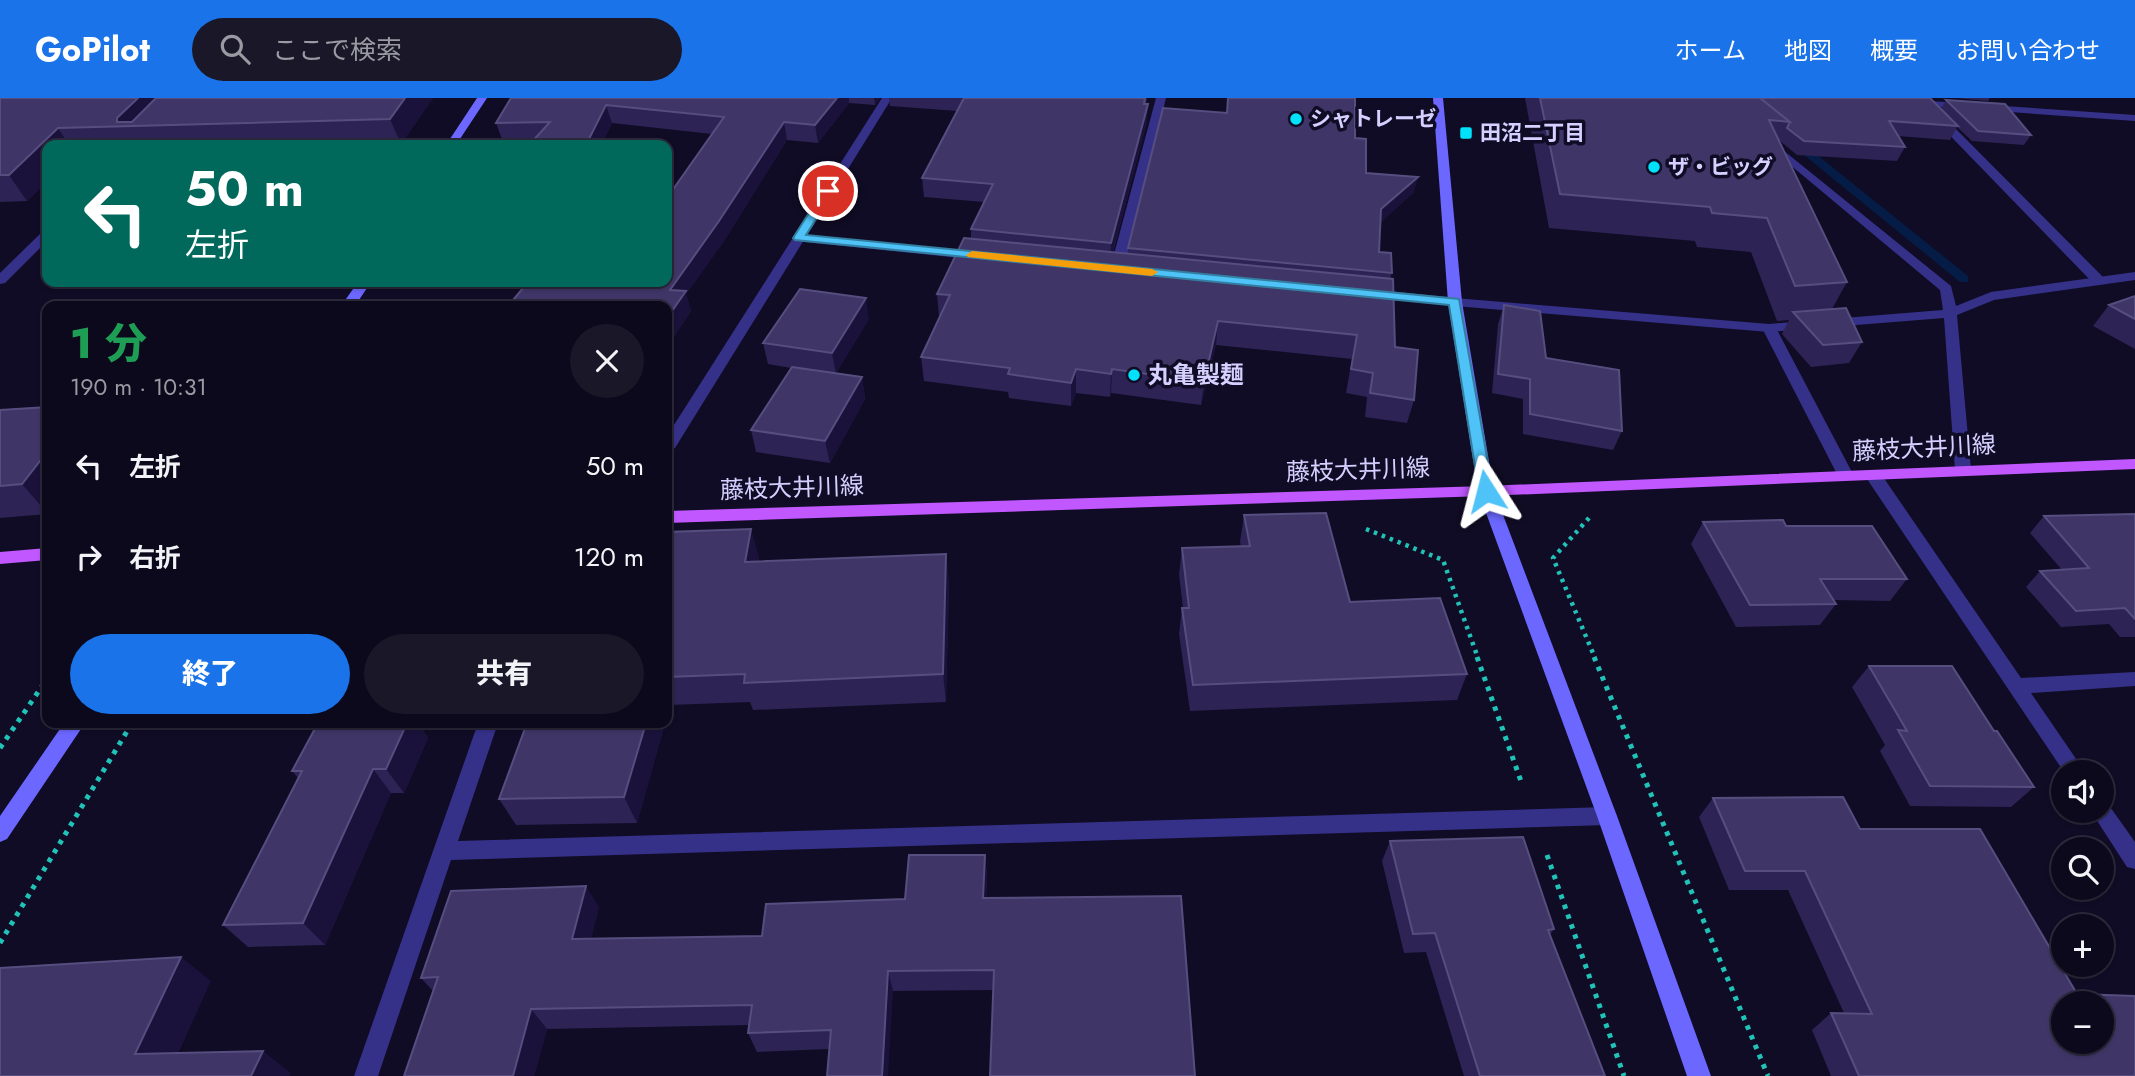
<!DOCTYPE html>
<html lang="ja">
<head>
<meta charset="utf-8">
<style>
  :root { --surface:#0c091c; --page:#1a1729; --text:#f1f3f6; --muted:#9a9aa3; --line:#2c2a3b; --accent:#1a73e8 }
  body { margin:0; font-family:Jost,"Noto Sans JP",sans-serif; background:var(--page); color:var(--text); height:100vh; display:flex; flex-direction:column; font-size:26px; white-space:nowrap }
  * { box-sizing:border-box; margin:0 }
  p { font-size:23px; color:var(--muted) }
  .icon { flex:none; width:38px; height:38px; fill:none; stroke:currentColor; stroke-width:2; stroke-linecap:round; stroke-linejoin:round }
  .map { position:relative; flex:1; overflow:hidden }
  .side { position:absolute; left:42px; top:203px; width:630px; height:427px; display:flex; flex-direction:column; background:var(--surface); border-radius:14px; box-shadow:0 2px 5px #0004,0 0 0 2px var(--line) }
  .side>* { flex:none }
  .top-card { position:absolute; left:42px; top:42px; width:630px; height:147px; border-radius:14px; box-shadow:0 2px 5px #0004,0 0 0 2px var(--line); background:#00695c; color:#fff; overflow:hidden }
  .tools { position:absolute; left:2051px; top:662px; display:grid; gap:14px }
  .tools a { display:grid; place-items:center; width:63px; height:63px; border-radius:50%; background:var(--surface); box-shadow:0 2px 5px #0004,0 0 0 2px var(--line); font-size:35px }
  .pin { position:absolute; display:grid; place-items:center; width:60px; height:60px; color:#fff; margin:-30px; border:4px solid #fff; border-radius:50%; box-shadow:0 2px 7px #0007 }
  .me { position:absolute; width:77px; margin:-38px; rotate:351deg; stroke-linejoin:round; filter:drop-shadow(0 0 5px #0008) }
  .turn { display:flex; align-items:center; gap:24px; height:147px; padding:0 28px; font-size:32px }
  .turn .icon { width:91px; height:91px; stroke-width:2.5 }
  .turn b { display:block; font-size:49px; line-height:60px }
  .round { display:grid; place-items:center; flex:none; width:74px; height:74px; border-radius:37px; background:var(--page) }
  .summary { display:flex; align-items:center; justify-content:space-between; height:119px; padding:0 28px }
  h1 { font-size:42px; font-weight:800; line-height:52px; color:#1e9e55 }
  .cta { display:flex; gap:14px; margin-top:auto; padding:14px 28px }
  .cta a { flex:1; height:80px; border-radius:42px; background:var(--accent); color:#fff; font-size:28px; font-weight:800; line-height:80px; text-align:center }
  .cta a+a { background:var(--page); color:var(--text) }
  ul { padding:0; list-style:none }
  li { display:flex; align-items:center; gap:21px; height:91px; padding:0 28px }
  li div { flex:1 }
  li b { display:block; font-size:26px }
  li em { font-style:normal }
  header { display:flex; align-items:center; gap:42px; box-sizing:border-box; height:98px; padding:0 35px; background:var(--accent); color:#fff }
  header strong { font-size:33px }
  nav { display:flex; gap:38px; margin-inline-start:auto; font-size:24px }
  .search { width:490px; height:63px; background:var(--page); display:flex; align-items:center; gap:18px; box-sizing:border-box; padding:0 24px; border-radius:38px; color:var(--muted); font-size:26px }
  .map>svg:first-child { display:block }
</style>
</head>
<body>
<header>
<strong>GoPilot</strong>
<div class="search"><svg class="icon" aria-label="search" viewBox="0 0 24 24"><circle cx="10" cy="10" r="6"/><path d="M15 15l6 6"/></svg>ここで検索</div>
<nav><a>ホーム</a><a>地図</a><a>概要</a><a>お問い合わせ</a></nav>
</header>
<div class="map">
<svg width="2135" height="978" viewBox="0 0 2135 978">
  <rect width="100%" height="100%" fill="#100c25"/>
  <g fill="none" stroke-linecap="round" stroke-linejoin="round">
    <!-- stream -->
    <path fill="#041c46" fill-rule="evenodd" d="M1793,44H1801L1968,178V184H1960L1793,48Z"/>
    <!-- path-far1 -->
    <path stroke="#21c2b8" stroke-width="4.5" stroke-dasharray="3.5 5" stroke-linecap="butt" d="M1589,420L1553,460L1595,560
      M1366,431L1443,462L1478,560"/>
    <!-- path -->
    <path stroke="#21c2b8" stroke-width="5" stroke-dasharray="4.5 6" stroke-linecap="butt" d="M1477,559L1522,686
      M1594,559L1768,978
      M0,650L47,581
      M1547,757L1624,978
      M0,845L132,625"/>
    <!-- lane -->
    <path fill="#353189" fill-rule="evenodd" d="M1156,0H1166L1124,171L1117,175L1110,171Z
      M1915,2L2135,17V23L1911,7L1910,5Z
      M1933,16H1941L2104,180V186H2094L1933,20Z
      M799,136L980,154L986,158L980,162L795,143L793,140Z
      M1370,191L1455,200L1462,204L1455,208L1365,198V192Z
      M1769,226L1776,230L1854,378L1852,382H1840L1838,378L1762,230Z"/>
    <!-- street -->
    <path fill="#353189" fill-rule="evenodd" d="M882,0H892L675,350L667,355V338Z
      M1768,40L1951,188L1956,208L1991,194L2135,174V182L1994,202L1957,217L1971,372L1963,377L1955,372L1944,220L1769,234L1455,208L1448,204L1455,200L1769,226L1943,212L1940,192L1764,45L1762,43Z
      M47,132V143L5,185L0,186V175L43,133Z
      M1873,372L1879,373L2021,580L2135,574V588L2031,595L2085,674H2064L1867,381L1865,377L1867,373Z
      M478,625H498L458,743L1607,709L1614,712L1617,718L1614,724L1607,727L451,762L378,978H354Z
      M2102,703L2108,706L2135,744V771L2127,769L2094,718L2091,712H2102Z"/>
    <!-- secondary -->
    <path fill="#6b67ff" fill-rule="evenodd" d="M477,0H487L456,47H446Z
      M1433,0H1443L1462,204L1494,393L1617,718L1711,978H1687L1597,718L1478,393L1448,204Z
      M358,184H371L355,208H341Z
      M64,625H85L7,741L0,744V718Z"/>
    <!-- primary -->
    <path fill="#c057ff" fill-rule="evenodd" d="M2135,361V371L1486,398L667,425V413L1486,388Z
      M47,450V462L0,466V454Z"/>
  </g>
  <!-- wall -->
  <path fill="#2d2355" d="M0,0H433L401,46L357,47H47V83L27,103L0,104Z
    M511,0H880L875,7L849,5L818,45L787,42L724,143L686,196L691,213L667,249V184L712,36L612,25L601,47H529L533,43L503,44L496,25Z
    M889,0H1147L1146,6L1147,24L1113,154L1128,156V150L1355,40L1366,75L1414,94L1380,125L1379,154L1392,175L1390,181L1395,249L1414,302L1407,325L1365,319L1367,299L1346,295L1352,261L1216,247L1201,307L1111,295L1110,299L1076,295L1071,308L1009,300L1008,294L924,283L921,259L940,219H939L937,196L971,141V131L984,104L924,99L922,80L957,13L890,8Z
    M1525,0H1930L1941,11L1946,2L2031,37L2024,47L1972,43L1957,29L1950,42L1898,38L1905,49L1897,63L1797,57L1780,43V45L1847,184L1832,211L1862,244L1849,265L1811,269L1782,236L1789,222L1777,223L1751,154L1697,149L1695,143L1549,130Z
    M1956,0H1990L1988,3Z
    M2135,198V251L2093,228L2109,207Z
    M1504,207L1546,260L1622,333L1613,352L1523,336V301L1492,295L1498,226Z
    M869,221L836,275L862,279L865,301L830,365L756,354L751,332L791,270L768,266L763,245Z
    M47,309V416L0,420V312Z
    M2135,416V539H2120L2109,526L2061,529L2026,489L2040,473L2062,472L2030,435L2044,418Z
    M1244,417L1350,504L1467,576L1457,602L1190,613L1179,536L1182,510H1183L1179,477L1182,450L1241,449L1240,444Z
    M1703,424L1907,481L1890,503L1833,502L1836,506L1820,527L1736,529L1691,446Z
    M667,434L759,459L758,464L949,484L946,604L753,612L750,604L670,607L667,619Z
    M1869,568L1994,633L2034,689L2011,709L1910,708L1880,653L1885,647L1852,589Z
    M665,625L637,725L516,727L499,701Z
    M420,628L428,640L404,695H391L325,847L248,849L223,827L298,680L292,673Z
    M1713,700L1860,731L2077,896L2135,978H1831L1812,932L1831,915H1844L1788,792H1729L1699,719Z
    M1390,743L1554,831L1550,837L1605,978H1464L1426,854L1404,855L1382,763Z
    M985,757L987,779L986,800L1181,798L993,892L893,893L829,951L757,954L748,935L749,927L547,931L534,978H404L433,893L421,880L599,809L591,840L762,838L905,801Z"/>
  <!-- shaded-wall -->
  <path fill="#1a123a" d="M138,0H178L151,27L117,24V20Z
    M405,0H433L401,46L390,21Z
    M837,0H849V5L818,45L815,27Z
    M874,0H880L875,7Z
    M1148,6L1147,24L1110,164L1111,145Z
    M606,7L612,25L601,47H586Z
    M784,24L787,42L724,143L686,196L691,213L667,249V220L670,192Z
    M58,30L69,47H47V83L27,103L9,77Z
    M1418,79L1414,94L1378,127L1381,111Z
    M866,200L869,221L836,276L832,255Z
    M1218,223L1216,247L1201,307L1204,284Z
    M1076,271V295L1071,308V285Z
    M1112,271L1111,295L1110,299L1111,276Z
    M862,279L865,301L830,365L825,343Z
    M47,354V415L22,386Z
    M751,431L759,459L753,492L745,464Z
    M946,456L949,484L946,604L943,576Z
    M667,599L670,607L667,619Z
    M403,625H421L420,628L428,640L404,695L386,671Z
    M646,625H665L637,725L624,699Z
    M373,671L391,695L325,847L303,825Z
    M985,757L987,779L985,821L983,800Z
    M586,788L599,809L586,861L572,841Z
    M181,859L211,883L168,978L135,956Z
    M888,873L893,893L888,978H882Z
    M531,911L547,931L534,978H513Z
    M263,953L291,975L289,978H251Z"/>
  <!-- building -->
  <path fill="#3f3667" stroke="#564e7f" stroke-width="2" fill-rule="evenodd" d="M0,0H138L117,20V24H132L156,0H405L390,21L58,30L9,77H0Z
    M511,0H837L815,27L784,24L719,123L670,192L686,193L667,220V208H508L528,184H667V100L724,19L606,7L586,47H529L550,24L496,25Z
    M964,0H1145L1144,6H1148L1111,145L971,131L993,86L922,80Z
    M1228,0H1355V40L1366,41V75L1418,79L1381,111L1379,154L1391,155L1392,175L1128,150L1163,10L1227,15Z
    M1540,0H1760L1790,24L1769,22L1847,184L1795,188L1767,120L1712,115L1710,109L1560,96Z
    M1760,0H1930L1958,28L1889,23L1905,49L1804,43L1787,30L1790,24Z
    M1946,2L2005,6L2031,37L1978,33Z
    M964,140L1393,181L1395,249L1418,252L1414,302L1370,295L1373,275L1351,271L1357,237L1218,223L1204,284L1112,271L1111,276L1076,271L1071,285L1008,276L1010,270L921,259L950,197L937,196Z
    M800,191L866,200L832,255L763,245Z
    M2135,198V221L2109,207Z
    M1504,207L1540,213L1546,260L1619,272L1622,333L1530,316V281L1498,276Z
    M1846,210L1862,244L1823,247L1793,214Z
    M792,269L862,279L825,343L751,332Z
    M47,309V354L22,386L0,388V312Z
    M1326,415L1350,504L1440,500L1467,576L1193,587L1182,510H1189L1182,450L1250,448L1244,417Z
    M2135,416V521L2125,510L2076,513L2040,473L2089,470L2044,418Z
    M1783,422L1786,428H1872L1907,481H1820L1836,506L1750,507L1703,424Z
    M751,431L745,464L946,456L943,576L744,585L745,576L667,579V434Z
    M1869,568H1952L1994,633H1997L2034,689L1930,688L1898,632L1907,633Z
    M318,625H407L386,671H373L303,825L223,827L302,673H292Z
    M527,625H646L624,699L499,701Z
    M1843,699L1860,731H1980L2077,896L2135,898V978H1859L1831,915L1872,916L1805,773H1745L1713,700ZM2063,905H2102V943H2063Z
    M1523,739L1554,831L1548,832L1605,978H1480L1435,835L1413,836L1390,743Z
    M909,757H985L983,800L1181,798L1195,978H990L994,872L888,873L882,978H827L831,932L748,935L752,907L531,911L513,978H404L438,879L421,880L451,793L586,788L572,841L762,838L766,806L905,801Z
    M181,859L135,956L263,953L251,978H0V870Z"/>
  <!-- route -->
  <path fill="#4fc3f7" stroke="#337fa1" stroke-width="2" d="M828,90L834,93L806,137L1459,201L1493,393L1486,398L1479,393L1449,207L795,142L793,140L823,93Z"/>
  <!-- slow -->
  <path fill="#f59e0b" d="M972,153L1152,171L1158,174L1152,178L968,159L966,157Z"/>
  <!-- markers -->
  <g fill="#00e2fb" stroke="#100c25" stroke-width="2.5">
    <circle cx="1296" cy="21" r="7"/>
    <rect x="1459" y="28" width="14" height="14" rx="3.5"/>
    <circle cx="1654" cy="69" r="7"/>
    <circle cx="1134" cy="277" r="7"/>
  </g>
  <g text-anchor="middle" stroke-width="7" stroke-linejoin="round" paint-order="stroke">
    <!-- far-poi labels -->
    <g font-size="21" font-weight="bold" fill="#d5d0ff" stroke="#100c25" text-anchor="start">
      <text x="1310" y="28">シャトレーゼ</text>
      <text x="1480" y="42">田沼二丁目</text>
      <text x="1668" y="76">ザ・ビッグ</text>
    </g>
    <!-- poi labels -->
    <g font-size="24" font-weight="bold" fill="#d5d0ff" stroke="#100c25" text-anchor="start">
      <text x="1148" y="285">丸亀製麺</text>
    </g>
    <!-- street labels -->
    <g font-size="24" fill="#d5d0ff" stroke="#100c25">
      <text transform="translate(1924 350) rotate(-3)" y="8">藤枝大井川線</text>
      <text transform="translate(1358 372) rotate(-2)" y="8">藤枝大井川線</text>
      <text transform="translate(792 390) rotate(-2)" y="8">藤枝大井川線</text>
    </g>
  </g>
</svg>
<div class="tools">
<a><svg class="icon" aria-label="sound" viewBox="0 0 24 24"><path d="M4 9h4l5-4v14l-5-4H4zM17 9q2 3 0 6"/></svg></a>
<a><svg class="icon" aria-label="search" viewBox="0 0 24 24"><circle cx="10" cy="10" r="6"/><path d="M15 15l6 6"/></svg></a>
<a>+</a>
<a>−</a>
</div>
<div class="pin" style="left:828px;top:93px;background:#d93025"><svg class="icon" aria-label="arrive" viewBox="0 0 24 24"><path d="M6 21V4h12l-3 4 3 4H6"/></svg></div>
<svg class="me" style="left:1486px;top:393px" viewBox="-20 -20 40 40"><path d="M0-17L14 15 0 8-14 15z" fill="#4fc3f7" stroke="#fff" stroke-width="4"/></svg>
<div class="top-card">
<div class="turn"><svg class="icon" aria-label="left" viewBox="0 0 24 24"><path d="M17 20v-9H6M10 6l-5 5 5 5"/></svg><div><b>50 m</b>左折</div></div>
</div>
<section class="side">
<div class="summary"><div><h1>1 分</h1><p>190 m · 10:31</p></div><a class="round"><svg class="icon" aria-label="close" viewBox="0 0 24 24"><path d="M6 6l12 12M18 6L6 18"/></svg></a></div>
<ul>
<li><svg class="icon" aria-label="left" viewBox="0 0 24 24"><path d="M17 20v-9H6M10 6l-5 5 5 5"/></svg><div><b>左折</b></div><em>50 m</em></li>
<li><svg class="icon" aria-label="right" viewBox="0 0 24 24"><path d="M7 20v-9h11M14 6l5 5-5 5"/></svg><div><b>右折</b></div><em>120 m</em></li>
</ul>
<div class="cta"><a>終了</a><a>共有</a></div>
</section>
</div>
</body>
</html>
